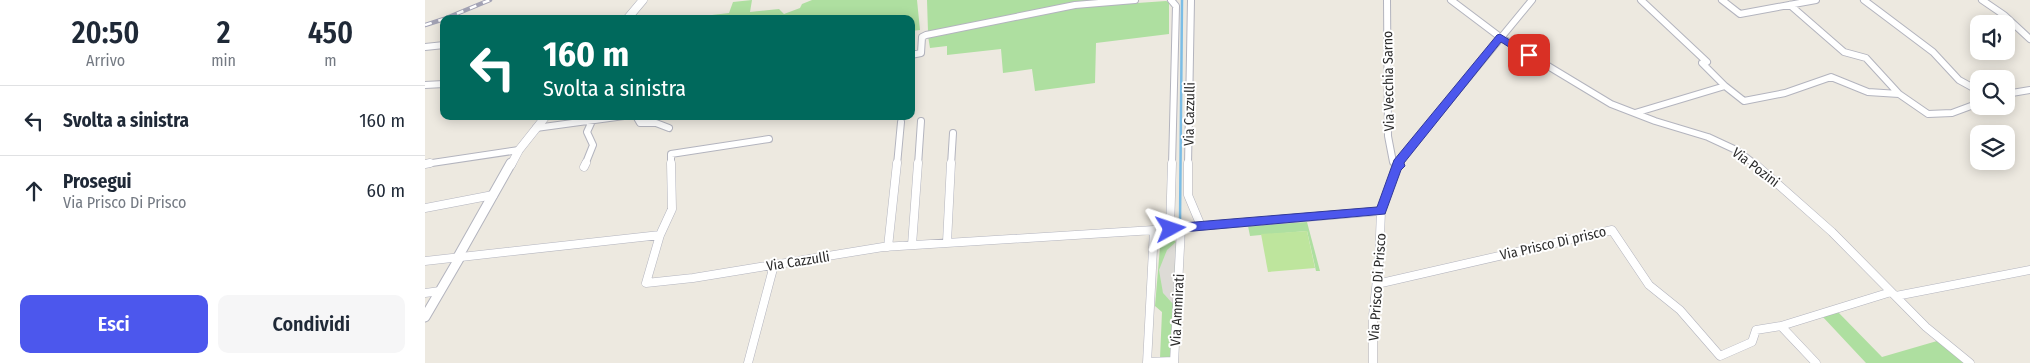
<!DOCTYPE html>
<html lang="it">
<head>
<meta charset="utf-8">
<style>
  :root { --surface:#fff; --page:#f6f6f7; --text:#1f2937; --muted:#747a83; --line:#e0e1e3; --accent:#4c57ed }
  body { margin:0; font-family:"Fira Sans Condensed",sans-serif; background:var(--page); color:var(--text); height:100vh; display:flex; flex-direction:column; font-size:19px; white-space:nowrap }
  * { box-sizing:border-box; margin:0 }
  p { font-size:16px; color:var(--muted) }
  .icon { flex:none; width:28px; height:28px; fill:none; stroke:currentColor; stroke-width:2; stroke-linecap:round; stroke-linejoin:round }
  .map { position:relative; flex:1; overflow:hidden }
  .drawer { display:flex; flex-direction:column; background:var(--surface); width:425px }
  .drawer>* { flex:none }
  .top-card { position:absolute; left:15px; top:15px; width:475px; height:105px; border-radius:10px; box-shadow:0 2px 12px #0003; background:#00695c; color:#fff; overflow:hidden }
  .fabs { position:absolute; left:1545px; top:15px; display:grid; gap:10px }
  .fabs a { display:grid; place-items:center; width:45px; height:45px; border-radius:10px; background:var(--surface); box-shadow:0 2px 12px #0003; font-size:25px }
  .pin { position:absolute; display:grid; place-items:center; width:42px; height:42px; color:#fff; margin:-21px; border-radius:10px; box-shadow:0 2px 8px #0006 }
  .me { position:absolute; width:55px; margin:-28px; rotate:85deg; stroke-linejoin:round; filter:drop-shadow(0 0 4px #0008) }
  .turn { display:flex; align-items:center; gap:18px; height:105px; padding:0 20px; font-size:22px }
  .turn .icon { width:65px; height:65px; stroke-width:2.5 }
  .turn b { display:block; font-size:35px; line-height:42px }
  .eta { display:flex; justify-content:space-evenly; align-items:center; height:85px; text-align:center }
  .eta b { font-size:30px; font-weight:600; line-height:35px }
  .cta { display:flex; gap:10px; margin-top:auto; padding:10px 20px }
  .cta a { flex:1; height:58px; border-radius:10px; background:var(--accent); color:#fff; font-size:20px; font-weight:600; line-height:58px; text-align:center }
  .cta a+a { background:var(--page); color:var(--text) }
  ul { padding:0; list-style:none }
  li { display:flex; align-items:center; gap:15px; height:70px; padding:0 20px; border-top:1px solid var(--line) }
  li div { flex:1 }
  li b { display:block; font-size:19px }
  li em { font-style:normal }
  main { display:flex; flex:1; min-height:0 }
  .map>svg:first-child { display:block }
</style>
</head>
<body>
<main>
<section class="drawer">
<div class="eta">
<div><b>20:50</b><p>Arrivo</p></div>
<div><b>2</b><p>min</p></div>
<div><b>450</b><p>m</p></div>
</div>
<ul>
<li><svg class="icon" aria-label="left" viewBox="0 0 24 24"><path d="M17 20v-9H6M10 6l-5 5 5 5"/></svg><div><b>Svolta a sinistra</b></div><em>160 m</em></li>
<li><svg class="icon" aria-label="ahead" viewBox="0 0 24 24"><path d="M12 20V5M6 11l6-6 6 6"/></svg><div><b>Prosegui</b><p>Via Prisco Di Prisco</p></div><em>60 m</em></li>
</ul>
<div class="cta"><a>Esci</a><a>Condividi</a></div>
</section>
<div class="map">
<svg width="1605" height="363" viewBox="0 0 1605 363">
  <rect width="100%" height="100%" fill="#ede9e0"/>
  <!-- green -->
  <path fill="#aedfa0" d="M327,0L325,12L354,9L359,14L375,8L377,4L387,0H492L495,30L486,31V19H253L304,13L308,2Z
    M502,0H672V1L503,32Z
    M741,1L744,2V34L671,43L670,83L610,91L607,69L578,73L576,49L522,55V46L505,48L503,36L655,7Z
    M882,222L895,271H891L882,231L825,236L823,226Z
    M744,238L748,239L751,242L746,357L735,358L737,312L730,306L735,247Z
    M1412,311L1457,357L1512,341L1539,363H1441L1397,316Z"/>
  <!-- pitch -->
  <path fill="#bee59d" d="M882,231L890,268L843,272L836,234Z"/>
  <!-- plaza -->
  <path fill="#dddbd6" d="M751,242L748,304L738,293L734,270L742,250Z"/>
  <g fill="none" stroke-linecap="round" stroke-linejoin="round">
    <!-- stream -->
    <path stroke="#7bbde6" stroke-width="2.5" d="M755,223L757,0"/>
    <!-- minor-far1 casing -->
    <g stroke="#b3b4be" stroke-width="8">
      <path id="minor-far1" d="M746,0L751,6L747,165
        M962,0L963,136L968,162
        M1026,0L1075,37L1186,104L1230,121L1283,137L1311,150L1331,165
        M1216,0L1282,62L1277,63L1300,86
        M1297,0L1315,14L1391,0
        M1439,0L1508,52L1534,80L1554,91
        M1557,0L1579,15L1605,39
        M1365,5L1419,52L1441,58L1474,94
        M0,47L19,45
        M486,55L496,53L497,37L501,35L650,5L710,0
        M0,85L19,84
        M1581,94L1605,90
        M1210,113L1300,86L1319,101L1360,93L1406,77L1443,92L1474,94L1503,114L1527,113L1554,103
        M211,116L215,123H231L244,128
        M111,128L199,116
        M973,163L1107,0
        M0,164L94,150
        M160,165L168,145L162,132L167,121
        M246,165V154L344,139
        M472,165L476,122
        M493,165L496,121
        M526,165L528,133
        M763,165L766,0"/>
    </g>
    <!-- minor casing -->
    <g stroke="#b3b4be" stroke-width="9">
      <path id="minor" d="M246,163L247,209L235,235L221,283L268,278L458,247L729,230L956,211
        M763,163V195L776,226
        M1329,163L1407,232L1501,327L1545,363
        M0,164L5,163
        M159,167L161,163
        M0,208L68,195
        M745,229L747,163
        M522,242L526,163
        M487,245L493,163
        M463,247L472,163
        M0,261L235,235
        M952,284L1187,230L1224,285L1255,310L1295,356L1327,342L1331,330L1356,326
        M0,293L15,291
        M1471,296L1605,270
        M722,362L749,361
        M323,363L349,265
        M722,363L729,230
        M749,363L756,228
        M948,363V316L954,261L956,211L971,168
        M1391,363L1356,326L1466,292"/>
    </g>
    <!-- tertiary-far1 casing -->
    <g stroke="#b3b4be" stroke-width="9">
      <path id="tertiary-far1" d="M202,19L218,0
        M86,165L94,150L121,116"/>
    </g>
    <!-- tertiary casing -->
    <g stroke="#b3b4be" stroke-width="11">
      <path id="tertiary" d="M33,257L86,163
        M0,317L35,257"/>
    </g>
    <!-- minor-far1 -->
    <use href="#minor-far1" stroke="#fff" stroke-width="6"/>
    <!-- minor -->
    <use href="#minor" stroke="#fff" stroke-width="8"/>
    <!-- tertiary-far1 -->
    <use href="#tertiary-far1" stroke="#fff" stroke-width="8"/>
    <!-- tertiary -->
    <use href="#tertiary" stroke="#fff" stroke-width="9"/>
    <!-- rail casing -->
    <g stroke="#a3a3b5" stroke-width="4.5">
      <path id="rail" d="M19,19L65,0
        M0,25L19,19"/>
    </g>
    <!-- rail -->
    <use href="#rail" stroke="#fff" stroke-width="2.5" stroke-dasharray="7" stroke-linecap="butt"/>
  </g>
  <!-- route -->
  <path fill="#4c57ed" stroke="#31399a" d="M1075,34L1109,55L1108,58H1101L1076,42L979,163L980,166L976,170L960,214L746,233L741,232L740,229L741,226L746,224L952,207L969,160L1072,35Z"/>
  <g text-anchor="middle" stroke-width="4" stroke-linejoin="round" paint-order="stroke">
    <!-- street labels -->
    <g font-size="14" fill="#2c2c2c" stroke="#fff">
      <text transform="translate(963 81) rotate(-91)" y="5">Via Vecchia Sarno</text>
      <text transform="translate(764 114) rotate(-89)" y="5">Via Cazzulli</text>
      <text transform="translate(1331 167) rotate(37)" y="5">Via Pozini</text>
      <text transform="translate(1128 243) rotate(-13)" y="5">Via Prisco Di prisco</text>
      <text transform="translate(373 261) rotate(-9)" y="5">Via Cazzulli</text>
      <text transform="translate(952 287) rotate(-86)" y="5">Via Prisco Di Prisco</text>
      <text transform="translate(752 310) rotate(-87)" y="5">Via Ammirati</text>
    </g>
  </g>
</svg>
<div class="fabs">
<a><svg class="icon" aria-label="sound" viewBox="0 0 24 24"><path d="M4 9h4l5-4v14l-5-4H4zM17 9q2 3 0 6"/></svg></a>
<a><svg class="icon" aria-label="search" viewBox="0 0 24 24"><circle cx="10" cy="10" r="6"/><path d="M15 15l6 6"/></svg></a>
<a><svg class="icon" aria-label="layers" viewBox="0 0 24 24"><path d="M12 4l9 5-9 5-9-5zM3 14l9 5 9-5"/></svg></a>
</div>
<div class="pin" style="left:1104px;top:55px;background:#d93025"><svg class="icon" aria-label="arrive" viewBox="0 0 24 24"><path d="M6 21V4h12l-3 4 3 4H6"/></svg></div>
<svg class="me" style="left:746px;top:229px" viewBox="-20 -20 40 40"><path d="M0-17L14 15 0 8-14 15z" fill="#4c57ed" stroke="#fff" stroke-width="4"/></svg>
<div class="top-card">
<div class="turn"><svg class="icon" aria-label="left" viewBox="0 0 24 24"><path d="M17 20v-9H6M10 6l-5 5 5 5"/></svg><div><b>160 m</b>Svolta a sinistra</div></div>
</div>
</div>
</main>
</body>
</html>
